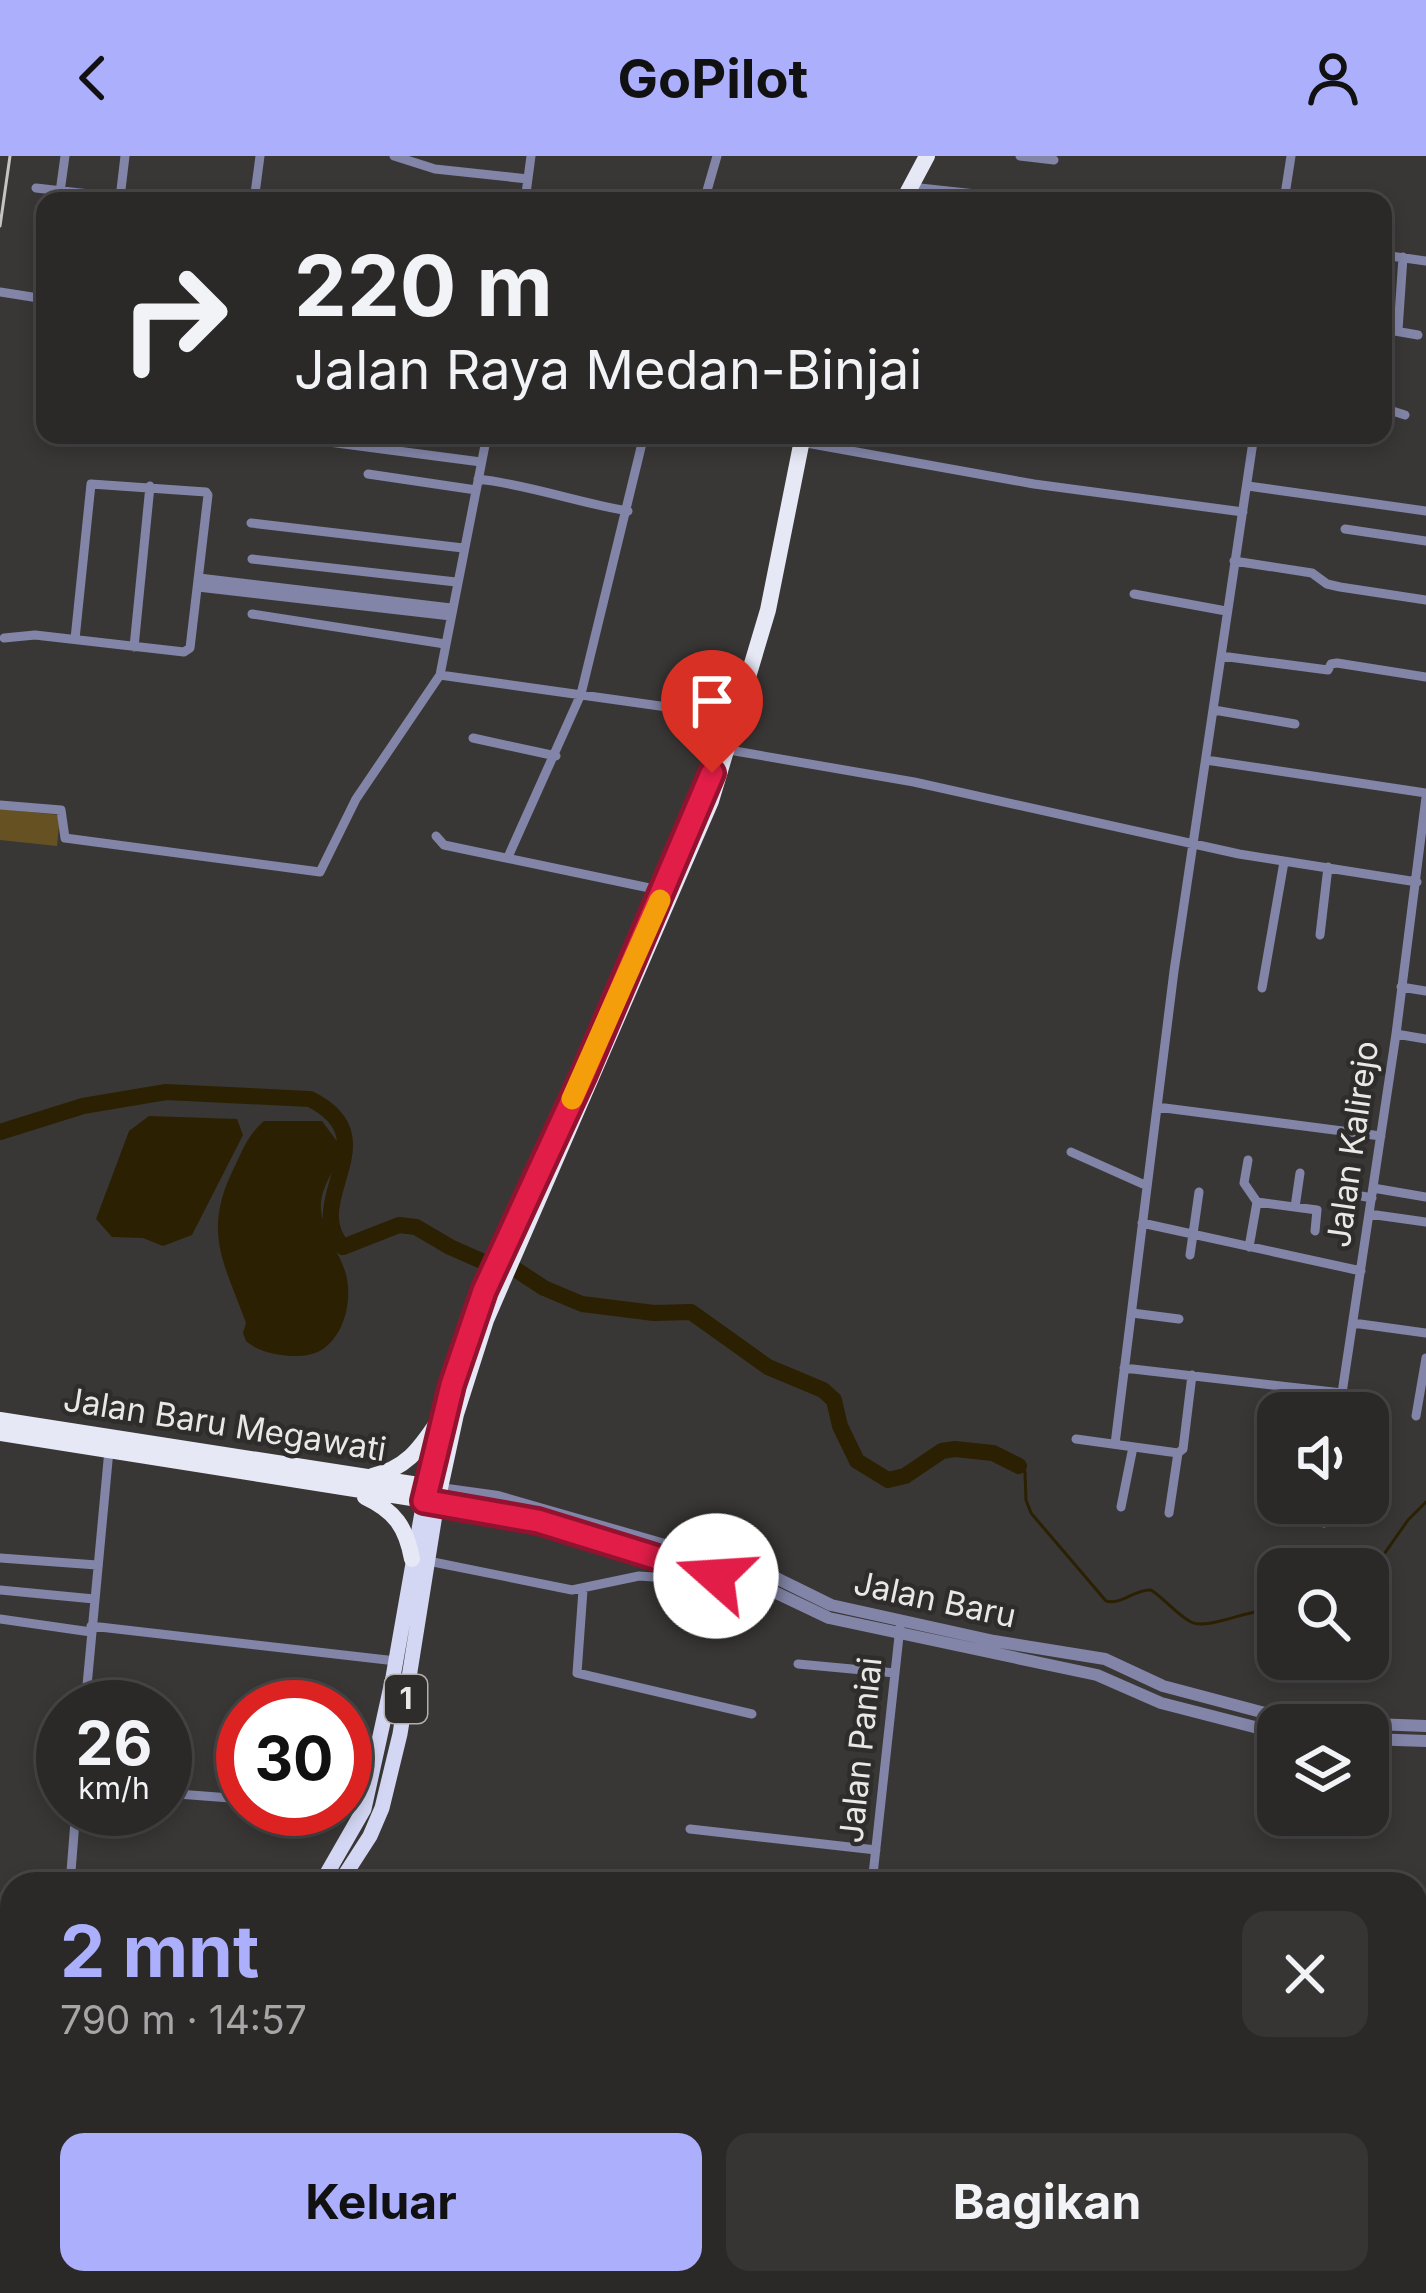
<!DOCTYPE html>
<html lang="id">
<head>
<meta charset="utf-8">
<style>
  :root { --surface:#2b2928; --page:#373534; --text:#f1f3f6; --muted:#a6a6a8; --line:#474545; --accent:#acaffb }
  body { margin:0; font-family:Inter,sans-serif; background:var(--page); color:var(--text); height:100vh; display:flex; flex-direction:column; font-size:45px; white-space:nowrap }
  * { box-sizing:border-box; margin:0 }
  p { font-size:39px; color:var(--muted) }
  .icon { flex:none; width:66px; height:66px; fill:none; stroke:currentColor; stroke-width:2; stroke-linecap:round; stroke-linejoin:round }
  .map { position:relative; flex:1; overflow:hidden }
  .drawer { position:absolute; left:0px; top:1716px; width:1428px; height:423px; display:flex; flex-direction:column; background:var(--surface); border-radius:36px 36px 0 0; box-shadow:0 6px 18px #0003,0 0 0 3px var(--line) }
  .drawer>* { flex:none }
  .guide { position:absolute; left:36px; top:36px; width:1356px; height:252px; border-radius:24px; box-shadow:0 6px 18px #0003,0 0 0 3px var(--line); background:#2b2928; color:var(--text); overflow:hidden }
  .buttons { position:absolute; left:1257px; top:1236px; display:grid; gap:24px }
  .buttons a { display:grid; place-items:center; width:132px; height:132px; border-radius:24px; background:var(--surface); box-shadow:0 6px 18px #0003,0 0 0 3px var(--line); font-size:60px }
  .speed { position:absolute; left:36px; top:1524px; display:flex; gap:24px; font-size:60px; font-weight:700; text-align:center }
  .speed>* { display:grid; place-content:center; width:156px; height:156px; border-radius:50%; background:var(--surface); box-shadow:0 6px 18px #0003,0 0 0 3px var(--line); line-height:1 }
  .speed small { font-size:30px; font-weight:400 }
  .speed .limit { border:18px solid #d22; background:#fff; color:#111 }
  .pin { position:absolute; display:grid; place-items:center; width:102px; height:102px; color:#fff; margin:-123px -51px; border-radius:50% 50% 50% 0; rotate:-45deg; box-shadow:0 0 12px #0007 }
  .pin .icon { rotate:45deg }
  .me { position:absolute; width:132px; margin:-66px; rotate:289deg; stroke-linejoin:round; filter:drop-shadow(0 0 9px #0008) }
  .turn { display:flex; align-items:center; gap:42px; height:252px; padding:0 60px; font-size:54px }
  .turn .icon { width:156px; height:156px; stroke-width:2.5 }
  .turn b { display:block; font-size:84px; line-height:102px }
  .round { display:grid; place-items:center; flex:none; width:126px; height:126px; border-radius:24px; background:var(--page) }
  .overview { display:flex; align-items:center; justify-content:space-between; height:204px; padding:0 60px }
  h1 { font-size:72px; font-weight:700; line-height:90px; color:var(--accent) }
  .primary-button { display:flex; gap:24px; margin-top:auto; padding:24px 60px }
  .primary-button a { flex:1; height:138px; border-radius:24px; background:var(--accent); color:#111; font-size:48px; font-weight:700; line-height:138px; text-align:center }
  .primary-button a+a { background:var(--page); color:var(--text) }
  header { display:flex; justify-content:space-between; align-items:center; height:156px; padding:0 60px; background:var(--accent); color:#111; font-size:54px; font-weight:700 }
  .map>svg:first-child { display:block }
</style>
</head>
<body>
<header><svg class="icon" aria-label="back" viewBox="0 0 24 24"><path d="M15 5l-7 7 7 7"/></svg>GoPilot<svg class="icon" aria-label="person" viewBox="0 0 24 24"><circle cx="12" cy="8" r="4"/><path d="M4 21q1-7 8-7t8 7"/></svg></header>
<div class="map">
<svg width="1426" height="2137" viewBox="0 0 1426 2137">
  <rect width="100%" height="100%" fill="#393735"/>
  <!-- green -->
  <path fill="#665122" d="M0,653L60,659L57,690L0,684Z"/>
  <!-- water -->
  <path fill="#2c2003" d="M149,960L237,963L243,979L192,1079L163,1090L143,1082L112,1081L96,1063L129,975Z
    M264,965H322L342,992C337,1013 319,1031 321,1054C324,1078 338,1094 345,1115C355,1145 342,1193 308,1199C290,1202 260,1198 246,1185L243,1177L246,1167C224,1106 202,1076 234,1012C243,993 248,979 264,965Z"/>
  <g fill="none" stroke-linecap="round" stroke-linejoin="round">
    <!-- stream -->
    <path stroke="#2c2003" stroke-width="3" d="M1019,1310L1025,1316L1026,1344L1031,1357L1106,1445C1123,1449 1134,1433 1151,1434C1165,1443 1176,1458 1191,1466C1208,1475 1251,1451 1278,1454
      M1368,1421L1408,1364L1426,1346"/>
    <!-- river -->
    <path stroke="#2c2003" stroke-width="16" d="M0,976L83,950L166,936L310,943C391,983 300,1044 343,1091L399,1069L416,1071L450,1091L484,1106L515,1113L544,1132L582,1148L654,1157L691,1156L768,1211L823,1234L834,1244L840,1270L857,1305L888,1324L905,1320L942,1295L955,1293L993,1297L1019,1310"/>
    <!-- minor -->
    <path stroke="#8385a8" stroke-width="9" d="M394,0L435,13L528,23
      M1020,0L1054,4
      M36,32L151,45
      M920,32L1040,45
      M60,36L65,0
      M120,42L125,0
      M302,44L308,45
      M254,45L260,0
      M525,45L531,0
      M704,45L717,0
      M1284,45L1291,0
      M1383,99L1426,105
      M0,136L45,143
      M1383,173L1418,179
      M1398,174L1403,101
      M1383,252L1405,259
      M306,283L481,306
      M801,286L1034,328L1243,356
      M368,318L476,334
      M478,323C530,329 575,346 628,355
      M1248,330L1426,355
      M251,367L463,392
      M1345,373L1426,385
      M252,403L456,426
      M1234,405L1312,417L1327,428L1340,431L1426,444
      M199,422L451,452
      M198,431L451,460
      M1134,438L1226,455
      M252,458L445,488
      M4,482L35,479L184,496L190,492L208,339L206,336L91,328L75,483
      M134,491L150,330
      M1221,500L1328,514L1331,508L1337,507L1426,521
      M440,519L731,560
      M1214,554L1295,568
      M473,582L556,600
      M729,594L914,626L1239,698L1417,726
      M1206,604L1426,637
      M0,649L61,654L65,682L320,716L356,643L440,519L487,279
      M436,680L444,689L664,735
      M508,701L581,538L644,279
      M1320,779L1328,711
      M1401,831L1426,835
      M1262,832L1284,706
      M1396,878L1426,883
      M1157,951L1381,980
      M1071,996L1145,1029
      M1248,1004L1244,1027L1257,1046L1249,1091
      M1373,1032L1426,1041
      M1345,1037L1372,1042
      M1257,1046L1317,1054L1315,1075
      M1295,1051L1300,1017
      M1369,1058L1426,1066
      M1142,1067L1361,1115
      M1190,1099L1199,1036
      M1132,1157L1179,1163
      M1353,1167L1426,1177
      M1124,1212L1342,1237
      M1339,1257L1396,878L1426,641
      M1416,1260L1426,1202
      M1076,1283L1178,1297
      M1115,1288L1174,815L1254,279
      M1121,1351L1133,1291
      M1169,1357L1178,1297L1183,1293L1192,1219
      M1324,1367L1327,1347
      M0,1402L97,1409
      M428,1405L572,1434L639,1420L696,1424L740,1435L761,1447
      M0,1434L94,1443
      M583,1434L577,1517L752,1558
      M0,1463L91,1476
      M91,1470L396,1505
      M798,1508L895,1517
      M85,1551L109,1294
      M165,1560H173
      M165,1637L243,1643
      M690,1673L876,1694
      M873,1723L931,1728
      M70,1728L76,1653
      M872,1728L900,1471
      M0,1881H12
      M0,1987L12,1988
      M0,2070L12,2071
      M183,2127L228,2137
      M471,2127L550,2137
      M827,2137L828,2127
      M1184,2137L1185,2127"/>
    <!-- tertiary -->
    <path stroke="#8385a8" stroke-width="12" d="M440,1333L498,1341L772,1420L831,1449L994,1485L1105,1503L1163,1530L1295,1565L1426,1570
      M437,1346L538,1365L766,1432L829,1462L1097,1519L1161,1547L1278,1577
      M1368,1583L1426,1585"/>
    <!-- primary -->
    <path stroke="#d4d7f4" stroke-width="15" d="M321,1728L364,1653L393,1521L424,1345
      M339,1728L370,1680L382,1652L400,1578L437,1346
      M8,2137L12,2122
      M22,2137L25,2127"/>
    <!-- trunk -->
    <path stroke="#e6e8f6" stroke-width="16" d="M903,45L927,0
      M0,1264L438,1332
      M0,1277L437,1346L456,1258L486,1164L711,645L768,454L803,279
      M372,1320C405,1313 419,1294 437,1267
      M365,1341C395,1355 406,1371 412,1403
      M424,1345C454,1196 508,1077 573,942"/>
    <!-- rail -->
    <path stroke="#c5c4c2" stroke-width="3" d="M0,70L10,0"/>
  </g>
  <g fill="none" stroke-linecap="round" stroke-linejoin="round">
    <!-- route casing -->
    <g stroke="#92132f" stroke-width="30">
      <path id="route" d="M712,617L584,918L484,1135L452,1229L424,1345L538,1365L716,1420"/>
    </g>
    <!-- route -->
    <use href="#route" stroke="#e11d48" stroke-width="21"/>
    <!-- slow -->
    <path stroke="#f59e0b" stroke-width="21" d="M572,943L660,744"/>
  </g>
  <g text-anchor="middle" stroke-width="9" stroke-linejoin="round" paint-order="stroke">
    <!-- shield labels -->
    <rect fill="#2e2d2b" stroke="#b1b0ae" stroke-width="3" x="385" y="1519" width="42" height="48" rx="9"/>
    <g font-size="30" font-weight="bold" fill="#e9e8e6">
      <text x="406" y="1553">1</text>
    </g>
    <!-- street labels -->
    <g font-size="33" fill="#e9e8e6" stroke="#2e2d2b">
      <text transform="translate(1352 988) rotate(-82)" y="12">Jalan Kalirejo</text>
      <text transform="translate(225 1268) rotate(9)" y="12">Jalan Baru Megawati</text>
      <text transform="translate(935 1443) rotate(12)" y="12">Jalan Baru</text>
      <text transform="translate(860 1594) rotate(-84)" y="12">Jalan Paniai</text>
    </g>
  </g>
</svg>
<div class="buttons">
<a><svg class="icon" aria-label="sound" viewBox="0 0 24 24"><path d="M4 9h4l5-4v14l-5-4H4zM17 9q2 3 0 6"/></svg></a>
<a><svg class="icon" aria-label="search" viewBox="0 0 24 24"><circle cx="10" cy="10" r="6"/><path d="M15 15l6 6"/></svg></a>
<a><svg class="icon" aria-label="layers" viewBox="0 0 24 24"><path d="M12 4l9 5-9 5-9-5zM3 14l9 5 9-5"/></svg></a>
</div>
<div class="speed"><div>26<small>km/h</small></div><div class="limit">30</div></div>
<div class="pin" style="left:712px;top:617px;background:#d93025"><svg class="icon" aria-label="arrive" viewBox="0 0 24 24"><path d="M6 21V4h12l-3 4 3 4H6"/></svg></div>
<svg class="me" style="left:716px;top:1420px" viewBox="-20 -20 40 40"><circle r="19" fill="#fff"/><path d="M0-13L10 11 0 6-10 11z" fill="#e11d48"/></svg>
<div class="guide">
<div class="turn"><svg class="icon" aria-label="right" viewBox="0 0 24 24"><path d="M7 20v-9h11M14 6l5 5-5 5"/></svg><div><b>220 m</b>Jalan Raya Medan-Binjai</div></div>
</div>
<section class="drawer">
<div class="overview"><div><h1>2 mnt</h1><p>790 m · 14:57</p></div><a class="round"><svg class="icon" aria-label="close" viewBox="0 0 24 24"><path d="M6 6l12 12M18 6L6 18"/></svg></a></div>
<div class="primary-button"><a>Keluar</a><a>Bagikan</a></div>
</section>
</div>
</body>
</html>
